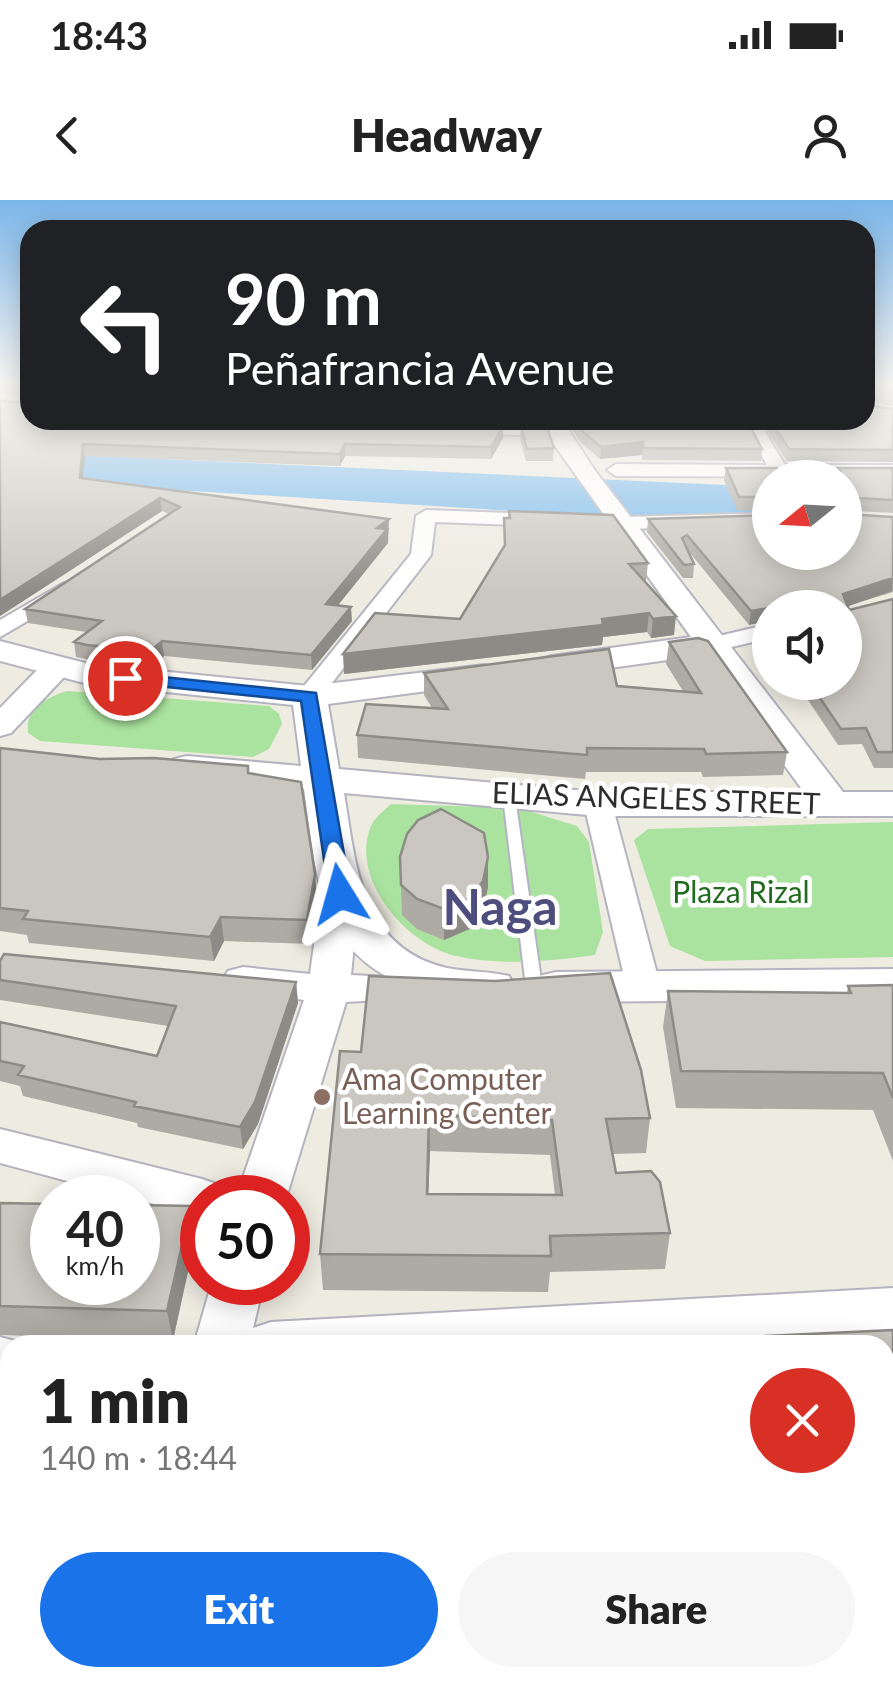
<!DOCTYPE html>
<html lang="en">
<head>
<meta charset="utf-8">
<style>
  :root { --surface:#fff; --page:#f6f6f6; --text:#222; --muted:#767676; --accent:#1a73e8 }
  body { margin:0; font-family:Lato,sans-serif; background:var(--page); color:var(--text); height:100vh; display:flex; flex-direction:column; font-size:38px; white-space:nowrap }
  * { box-sizing:border-box; margin:0 }
  p { font-size:32px; color:var(--muted) }
  .icon { flex:none; width:55px; height:55px; fill:none; stroke:currentColor; stroke-width:2; stroke-linecap:round; stroke-linejoin:round }
  .map { position:relative; flex:1; overflow:hidden }
  .drawer { position:absolute; left:0px; top:1135px; width:895px; height:352px; display:flex; flex-direction:column; background:var(--surface); border-radius:30px 30px 0 0; box-shadow:0 5px 25px #0003 }
  .drawer>* { flex:none }
  .hud { position:absolute; left:20px; top:20px; width:855px; height:210px; border-radius:30px; box-shadow:0 5px 25px #0003; background:#202124; color:#fff; overflow:hidden }
  .needle { width:65px; rotate:252deg }
  .tools { position:absolute; left:752px; top:260px; display:grid; gap:20px }
  .tools a { display:grid; place-items:center; width:110px; height:110px; border-radius:50%; background:var(--surface); box-shadow:0 5px 25px #0003; font-size:50px }
  .speed { position:absolute; left:30px; top:975px; display:flex; gap:20px; font-size:50px; font-weight:700; text-align:center }
  .speed>* { display:grid; place-content:center; width:130px; height:130px; border-radius:50%; background:var(--surface); box-shadow:0 5px 25px #0003; line-height:1 }
  .speed small { font-size:25px; font-weight:400 }
  .speed .limit { border:15px solid #d22; background:#fff; color:#111 }
  .pin { position:absolute; display:grid; place-items:center; width:85px; height:85px; color:#fff; margin:-42px; border:5px solid #fff; border-radius:50%; box-shadow:0 2px 10px #0007 }
  .me { position:absolute; width:110px; margin:-55px; rotate:352deg; stroke-linejoin:round; filter:drop-shadow(0 0 8px #0008) }
  .turn { display:flex; align-items:center; gap:35px; height:210px; padding:0 40px; font-size:45px }
  .turn .icon { width:130px; height:130px; stroke-width:2.5 }
  .turn b { display:block; font-size:70px; line-height:85px }
  .round { display:grid; place-items:center; flex:none; width:105px; height:105px; border-radius:52px; background:var(--page) }
  .head { display:flex; align-items:center; justify-content:space-between; height:170px; padding:0 40px }
  h1 { font-size:60px; font-weight:800; line-height:75px }
  .primary-button { display:flex; gap:20px; margin-top:auto; padding:20px 40px }
  .primary-button a { flex:1; height:115px; border-radius:60px; background:var(--accent); color:#fff; font-size:40px; font-weight:800; line-height:115px; text-align:center }
  .primary-button a+a { background:var(--page); color:var(--text) }
  .status { display:flex; justify-content:space-between; align-items:center; height:70px; padding:0 50px; background:var(--surface); direction:ltr }
  .status svg { height:28px; fill:currentColor }
  header { display:flex; justify-content:space-between; align-items:center; height:130px; padding:0 40px; background:var(--surface); font-size:45px; font-weight:800 }
  .map>svg:first-child { display:block }
</style>
</head>
<body>
<div class="status"><b>18:43</b><svg viewBox="0 0 49 12"><path d="M0 12V9h3v3zM5 12V6h3v6zM10 12V3h3v9zM15 12V0h3v12zM26 1h20v11H26zM47 4h2v5h-2z"/></svg></div>
<header><svg class="icon" aria-label="back" viewBox="0 0 24 24"><path d="M15 5l-7 7 7 7"/></svg>Headway<svg class="icon" aria-label="person" viewBox="0 0 24 24"><circle cx="12" cy="8" r="4"/><path d="M4 21q1-7 8-7t8 7"/></svg></header>
<div class="map">
<svg width="893" height="1486" viewBox="0 0 893 1486">
  <rect width="100%" height="100%" fill="#eeebe1"/>
  <!-- education -->
  <path fill="#efead1" d="M70,1478H657L658,1486H68Z"/>
  <!-- green -->
  <path fill="#aae39f" d="M67,491L269,506L279,514L282,524L269,549L253,557L40,541L28,533C25,508 46,498 67,491Z
    M391,604L519,608L577,626L589,642L603,732L595,755C552,761 499,766 456,756C407,745 349,679 371,626C374,618 385,610 391,604Z
    M893,622V757L705,761L670,746L634,640L648,629Z"/>
  <!-- water -->
  <path fill="#77b9ed" d="M0,247L98,256L770,287V317L595,316L0,279Z"/>
  <g fill="none" stroke-linecap="round" stroke-linejoin="round">
    <!-- service casing -->
    <g stroke="#b4b4c0" stroke-width="4">
      <path id="service" d="M509,593L515,597L542,787L534,792L526,787L503,597Z
        M141,1478H166V1486H140Z
        M707,1478H732L734,1486H708Z"/>
    </g>
    <!-- minor casing -->
    <g stroke="#b4b4c0" stroke-width="4">
      <path id="minor" d="M742,220H758L785,265H893V277L616,276L607,270L616,264L767,265Z
        M426,310L623,317L770,313V325L623,329L435,322L431,355L318,501H300L296,496L411,354L416,316Z
        M64,383L72,385V395L0,437V420Z
        M770,424V438L714,451L702,444L706,439Z
        M598,595L612,604L660,785L655,793H631L626,785L584,604Z
        M10,1259V1335L0,1339V1263Z"/>
    </g>
    <!-- tertiary casing -->
    <g stroke="#b4b4c0" stroke-width="4">
      <path id="tertiary" d="M55,460L66,463L70,469L66,475L11,533L0,536V508L44,463Z
        M340,683L354,686L359,694L351,775L434,779L440,788L434,797L346,802L286,998H236L304,800L228,789L222,780L228,771L243,767L310,774L321,694L326,686Z
        M0,929L202,979L219,985L226,998H202V1017L0,963Z
        M212,1082H264L253,1128L271,1122L893,1088V1132L669,1145H194Z
        M0,1137L30,1145H10V1185H0Z"/>
    </g>
    <!-- secondary casing -->
    <g stroke="#b4b4c0" stroke-width="4">
      <path id="secondary" d="M444,220H562L596,272L843,592H893V616H598L344,593C356,665 360,748 447,768C467,772 488,771 509,776L515,787L509,798C481,805 452,800 425,792C319,761 317,682 304,589L187,578L174,575L168,567L174,559L187,556L301,566L293,505L88,484L0,461V441L89,464L309,486L484,465L496,468L501,475L496,482L328,504L339,569L598,592H804L704,455L552,476L540,473L535,466L540,459L552,456L691,437L548,236L436,232L432,227Z
        M893,769V799L556,802L539,798L533,787L539,776L556,772Z"/>
    </g>
    <!-- service -->
    <use href="#service" fill="#fff" fill-rule="evenodd"/>
    <!-- minor -->
    <use href="#minor" fill="#fff" fill-rule="evenodd"/>
    <!-- tertiary -->
    <use href="#tertiary" fill="#fff" fill-rule="evenodd"/>
    <!-- secondary -->
    <use href="#secondary" fill="#fff" fill-rule="evenodd"/>
  </g>
  <!-- wall -->
  <path fill="#aeaba5" fill-rule="evenodd" d="M0,186H30V195L0,193Z
    M865,186H893V206L865,200Z
    M893,209V262L787,261L760,220H865Z
    M30,220L503,226V238L491,259L345,256L340,266L85,256L83,278L389,332L387,334L388,343L337,406L352,421L312,470L164,456L156,462L136,459L129,464L90,460L76,457L74,442L86,432L28,423L25,409L169,314L162,311L0,416Z
    M566,220H747L762,249L761,261L642,260V255L600,259L581,243Z
    M521,227L554,248L553,261H526L520,239Z
    M726,268L770,278V310H737L724,280Z
    M838,268H893V313L856,311L845,294V278H836Z
    M509,311L648,363L646,381H644L674,435L651,438L647,432L603,437L602,445L344,474L460,419L504,347V318H508Z
    M893,317V392L847,406L849,410L893,399V568H874L862,544L838,545L796,482H845V408H770L749,425L690,353L694,364L693,378H683L647,332L648,319Z
    M770,427V447L764,443L766,429Z
    M669,442L787,552L783,575L703,577L701,572H586L585,579L358,558L357,535L432,508L424,495V473L683,491L666,464Z
    M0,548L100,559L249,573L317,698L309,744L224,741L214,761L29,743L27,735L0,731Z
    M400,657H488V687L483,711L472,728L444,740L417,729L402,715Z
    M0,761L296,782L298,803L258,924L243,949L138,927L137,923L23,896L20,886L0,881V822L157,856L168,826L0,800Z
    M893,785V961L873,910L676,908L663,827L668,791L847,793L848,786Z
    M340,851L650,918L646,953L612,954L616,973L670,1033L665,1069L550,1072L548,1092L323,1090L320,1054ZM430,951L550,955L555,995L428,994Z
    M0,1003L191,1006L196,1035L173,1140L0,1135Z
    M893,1130V1486H843L841,1478H885V1145H765L767,1136Z
    M10,1353V1446L0,1445V1358L9,1355Z
    M420,1478H667V1481L666,1486H523V1480Z"/>
  <!-- shaded-wall -->
  <path fill="#8d8b86" d="M503,226V238L491,259V247Z
    M643,242L642,255L600,259L601,247Z
    M83,244L85,256L82,290L80,278Z
    M345,244V256L340,266V254Z
    M160,298L162,311L0,416V400Z
    M389,319L388,343L327,419L326,404L377,328Z
    M893,378L892,391L843,408V394Z
    M351,407L352,421L312,470L311,455Z
    M770,408V421L749,425L751,411Z
    M649,413L647,432L603,437L602,445L344,474L343,454Z
    M676,416L674,435L651,438L653,419Z
    M162,441L164,456L156,462L154,448Z
    M134,444L136,459L129,464L127,449Z
    M488,657V687L483,711L472,728L444,740V709Z
    M315,674L317,698L309,744L307,720Z
    M221,717L224,741L214,761L210,737Z
    M296,782L298,803L258,924L243,949L240,927Z
    M429,915L430,951L427,1030V994Z
    M191,1006L196,1035L173,1140L167,1111Z"/>
  <!-- building -->
  <path fill="#cac7c0" stroke="#8d8b86" stroke-width="2.5" fill-rule="evenodd" d="M865,186H893V194L867,189L865,201Z
    M0,201L30,203V220H307L503,226L491,247L345,244L340,254L83,244L80,278L389,319L377,328L387,329L326,404L351,407L311,455L162,441L154,448L134,444L127,449L87,445L74,442L102,421L25,409L180,307L160,298L0,400Z
    M865,205L893,209V250L789,249L770,220H865Z
    M575,220H747L762,249L643,248V242L601,247L582,231Z
    M521,227H547L554,248L527,249Z
    M726,268H777L782,278H770V297H739Z
    M838,268H893V300L858,298Z
    M509,311L613,315L648,363L629,364L676,416L653,419L649,413L602,419L603,425L343,454L375,413L460,419L505,345L504,318H510Z
    M845,314L893,317V378L843,394L849,410L893,399V552H877L866,528L841,529L809,482H845V408L775,407L751,411L687,335L682,338L694,364L684,365L648,319L770,315V352H845Z
    M698,438L708,441L787,552L706,554L704,549L587,548V555L357,535L366,504L448,509L424,473L609,449L617,486L701,493L669,442Z
    M0,548L100,559L154,558L248,566V573L301,582L315,674L307,720L221,717L210,737L23,719L28,711L0,708Z
    M441,609L484,633L488,657L483,681L472,697L444,709L417,699L401,685L400,657L407,634L418,620Z
    M4,754L296,782L255,902L240,927L134,906L136,902L18,875L24,866L0,861V822L157,856L176,806L0,780V761Z
    M610,773L641,870L650,918L606,919L616,973L651,971L660,982L670,1033L550,1036L551,1056L320,1054L340,851L361,852L369,776L495,781ZM429,915L552,920L562,995L427,994Z
    M893,785V898L883,873L681,871L668,791L851,793L848,786Z
    M0,1003L52,1004V1082H138V1005L191,1006L167,1111L0,1106Z
    M893,1130V1464L885,1465V1145H770L767,1136Z
    M514,1139H630L631,1145H514Z
    M10,1256V1274H6L7,1257Z
    M10,1353V1426H0V1358L1,1355H9Z
    M526,1478H667V1481L526,1479Z"/>
  <!-- sky -->
  <linearGradient id="sky" x2="0" y2="1"><stop stop-color="#7bb6ea"/><stop offset="0.47" stop-color="#f7f6f2"/><stop offset="1" stop-color="#f7f6f2" stop-opacity="0"/></linearGradient>
  <rect width="893" height="394" fill="url(#sky)"/>
  <!-- route -->
  <path fill="#1a73e8" stroke="#114b97" stroke-width="2.5" d="M125,473L316,493L351,694L348,699L340,701L329,694L301,501L119,482L116,478Z"/>
  <!-- markers -->
  <circle fill="#8d6e63" stroke="#fff" stroke-width="4" cx="322" cy="897" r="10"/>
  <g text-anchor="middle" stroke-width="9" stroke-linejoin="round" paint-order="stroke">
    <!-- street labels -->
    <g font-size="30" fill="#2d2d2d" stroke="#fff">
      <text transform="translate(656 599) rotate(2)" y="10">ELIAS ANGELES STREET</text>
    </g>
    <!-- park labels -->
    <g font-size="30" fill="#206b1d" stroke="#fff">
      <text x="741" y="703">Plaza Rizal</text>
    </g>
    <!-- education labels -->
    <g font-size="30" fill="#785e54" stroke="#fff" text-anchor="start">
      <text x="342" y="890">Ama Computer<tspan x="342" dy="34">Learning Center</tspan></text>
    </g>
    <!-- town labels -->
    <g font-size="50" font-weight="bold" fill="#4e4e7e" stroke="#fff">
      <text x="500" y="725">Naga</text>
    </g>
  </g>
</svg>
<div class="tools">
<a><svg class="needle" viewBox="-14 -14 28 28"><path d="M0-13l5 13h-10z" fill="#e53935"/><path d="M0 13l5-13h-10z" fill="#767676"/></svg></a>
<a><svg class="icon" aria-label="sound" viewBox="0 0 24 24"><path d="M4 9h4l5-4v14l-5-4H4zM17 9q2 3 0 6"/></svg></a>
</div>
<div class="speed"><div>40<small>km/h</small></div><div class="limit">50</div></div>
<div class="pin" style="left:125px;top:478px;background:#d93025"><svg class="icon" aria-label="arrive" viewBox="0 0 24 24"><path d="M6 21V4h12l-3 4 3 4H6"/></svg></div>
<svg class="me" style="left:340px;top:694px" viewBox="-20 -20 40 40"><path d="M0-17L14 15 0 8-14 15z" fill="#1a73e8" stroke="#fff" stroke-width="4"/></svg>
<div class="hud">
<div class="turn"><svg class="icon" aria-label="left" viewBox="0 0 24 24"><path d="M17 20v-9H6M10 6l-5 5 5 5"/></svg><div><b>90 m</b>Peñafrancia Avenue</div></div>
</div>
<section class="drawer">
<div class="head"><div><h1>1 min</h1><p>140 m · 18:44</p></div><a class="round" style="background:#d93025;color:#fff"><svg class="icon" aria-label="close" viewBox="0 0 24 24"><path d="M6 6l12 12M18 6L6 18"/></svg></a></div>
<div class="primary-button"><a>Exit</a><a>Share</a></div>
</section>
</div>
</body>
</html>
